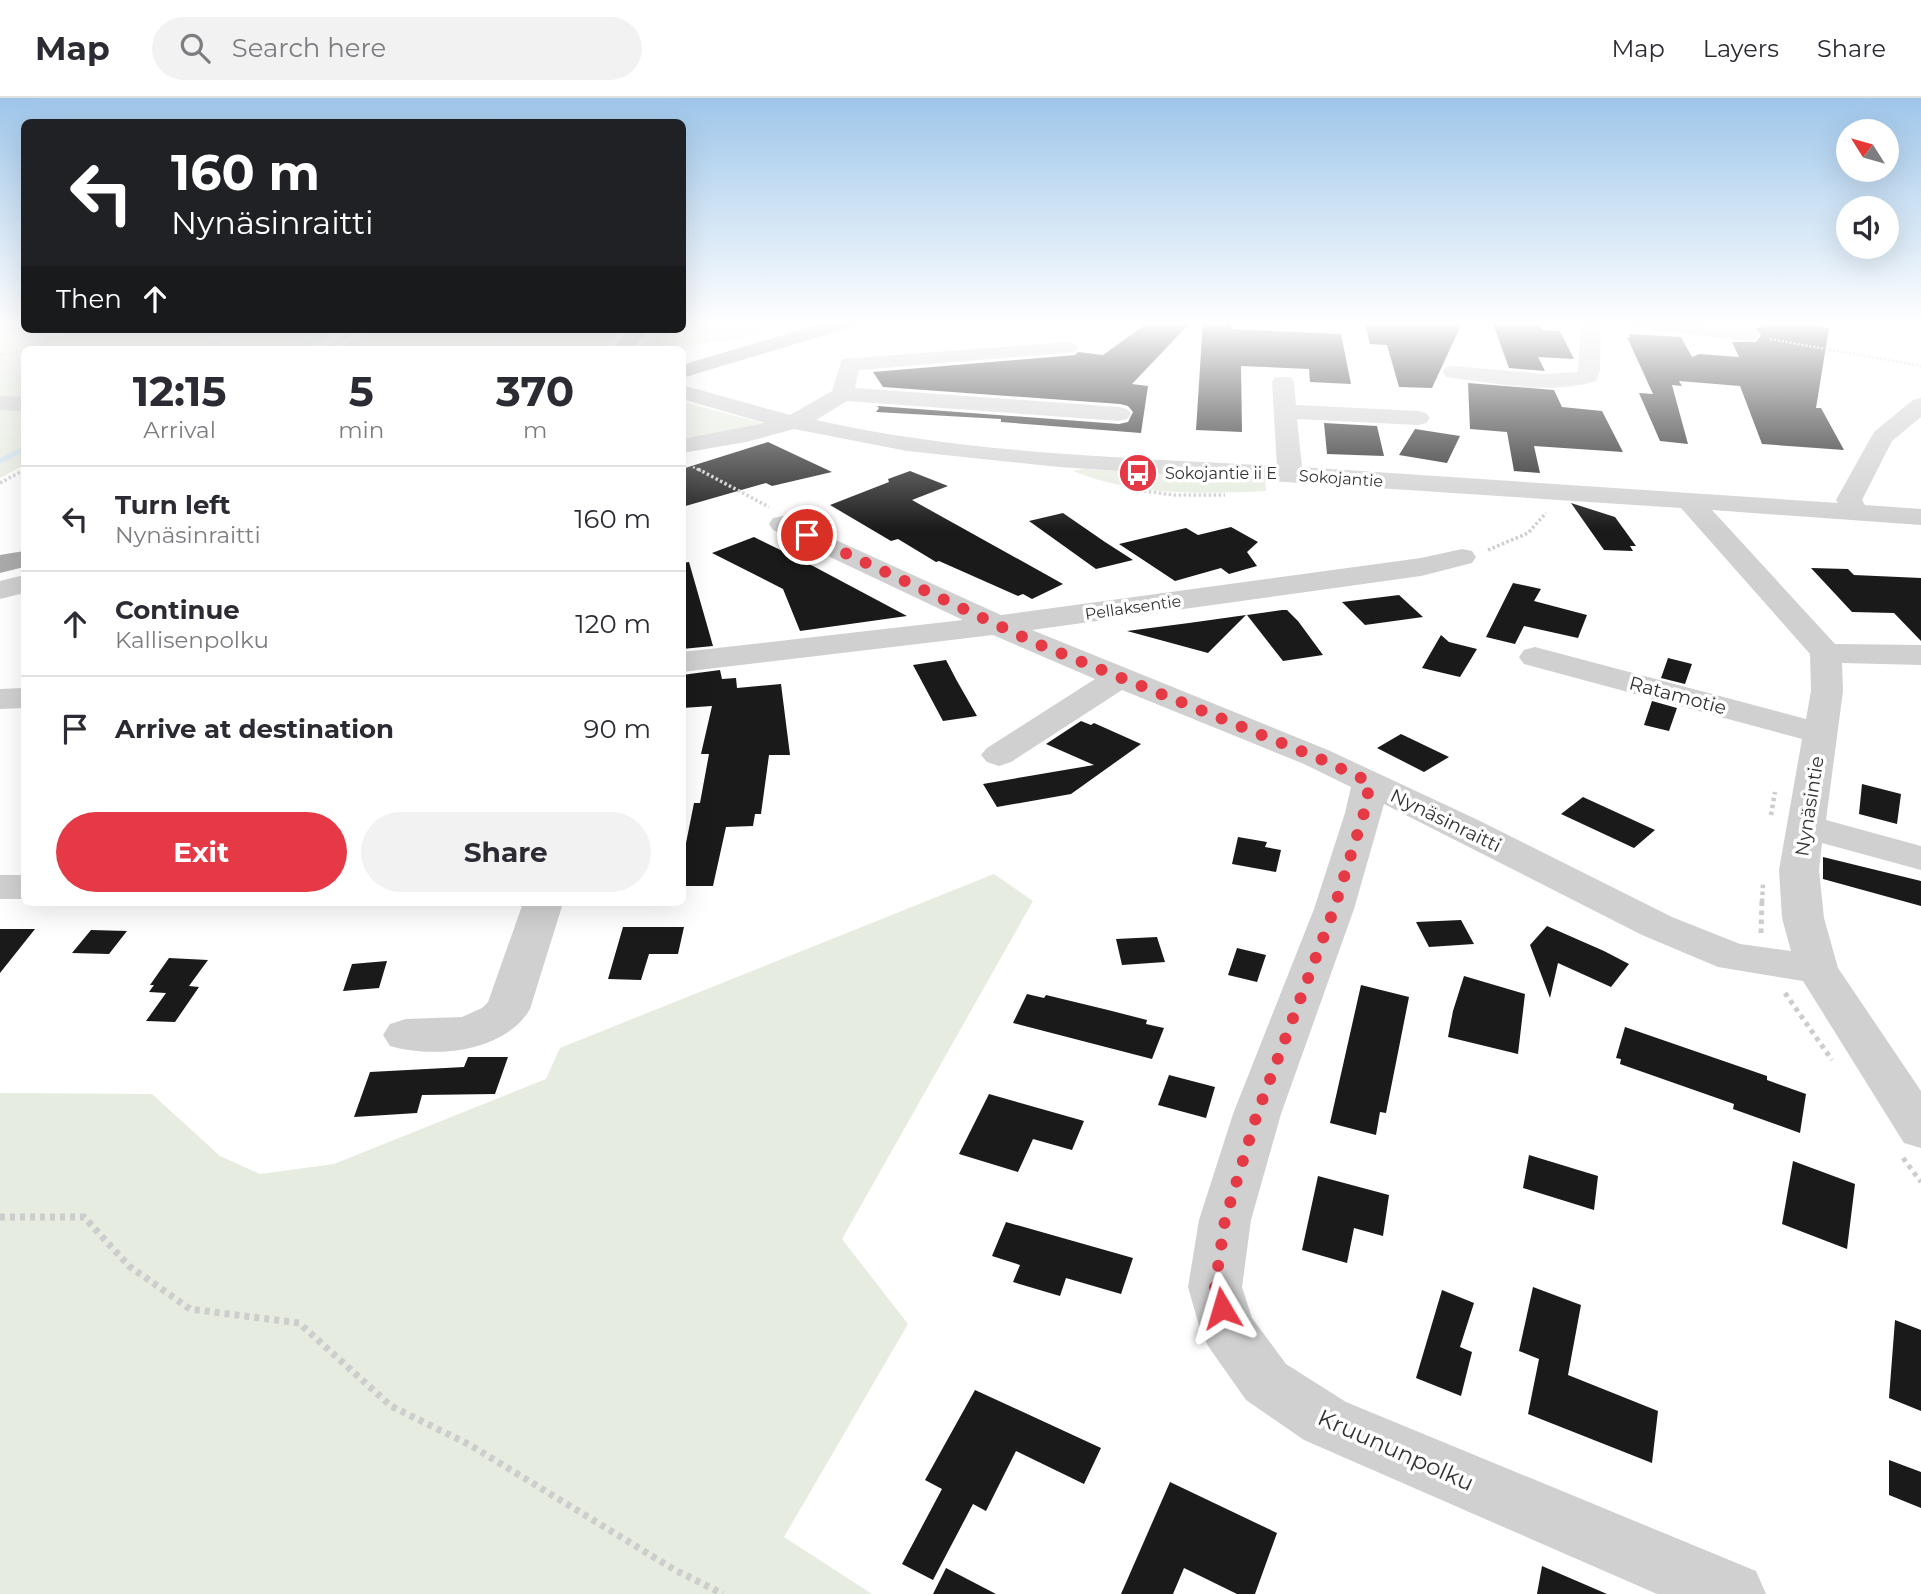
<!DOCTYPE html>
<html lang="en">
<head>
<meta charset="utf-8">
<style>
  :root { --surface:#fff; --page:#f2f2f3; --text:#2b2b33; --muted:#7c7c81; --line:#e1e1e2; --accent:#e63946 }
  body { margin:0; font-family:Montserrat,sans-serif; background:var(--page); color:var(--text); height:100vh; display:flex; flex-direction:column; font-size:26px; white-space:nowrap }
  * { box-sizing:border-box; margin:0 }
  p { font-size:23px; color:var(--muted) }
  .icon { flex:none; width:38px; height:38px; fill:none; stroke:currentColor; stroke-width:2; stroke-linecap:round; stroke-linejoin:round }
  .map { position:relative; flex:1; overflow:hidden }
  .sheet { position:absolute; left:21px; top:248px; width:665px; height:560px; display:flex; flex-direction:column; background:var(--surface); border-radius:10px; box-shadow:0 7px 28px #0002 }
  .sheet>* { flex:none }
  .top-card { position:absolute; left:21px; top:21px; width:665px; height:214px; border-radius:10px; box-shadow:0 7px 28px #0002; background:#202124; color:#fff; overflow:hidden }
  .needle { width:46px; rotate:307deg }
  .controls { position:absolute; left:1836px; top:21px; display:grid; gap:14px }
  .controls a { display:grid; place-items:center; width:63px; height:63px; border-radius:50%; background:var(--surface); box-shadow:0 7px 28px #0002; font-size:35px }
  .pin { position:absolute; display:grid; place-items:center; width:60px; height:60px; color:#fff; margin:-30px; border:4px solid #fff; border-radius:50%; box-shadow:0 2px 7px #0007 }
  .me { position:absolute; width:77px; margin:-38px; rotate:353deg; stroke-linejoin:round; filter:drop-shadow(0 0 5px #0008) }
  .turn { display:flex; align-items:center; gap:24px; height:147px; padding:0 35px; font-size:32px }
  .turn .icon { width:91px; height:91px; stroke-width:2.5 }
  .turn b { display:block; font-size:49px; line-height:60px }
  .then { display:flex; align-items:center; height:66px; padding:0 35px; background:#0003; gap:14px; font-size:26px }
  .eta { display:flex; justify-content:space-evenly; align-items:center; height:119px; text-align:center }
  .eta b { font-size:42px; font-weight:700; line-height:49px }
  .primary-button { display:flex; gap:14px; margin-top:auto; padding:14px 35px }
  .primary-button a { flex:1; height:80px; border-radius:42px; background:var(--accent); color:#fff; font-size:28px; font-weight:700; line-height:80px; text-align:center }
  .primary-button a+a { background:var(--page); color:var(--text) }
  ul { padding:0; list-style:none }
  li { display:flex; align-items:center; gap:21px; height:105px; padding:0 35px; border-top:2px solid var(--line) }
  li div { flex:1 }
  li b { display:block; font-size:26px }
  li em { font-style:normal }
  header { display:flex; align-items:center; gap:42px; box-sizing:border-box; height:98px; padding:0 35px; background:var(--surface); border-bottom:2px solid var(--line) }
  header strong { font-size:33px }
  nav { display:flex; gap:38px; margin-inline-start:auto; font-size:24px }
  .search { width:490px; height:63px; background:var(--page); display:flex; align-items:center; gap:18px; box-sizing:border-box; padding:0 24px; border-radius:38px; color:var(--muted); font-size:26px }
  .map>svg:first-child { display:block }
</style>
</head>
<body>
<header>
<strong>Map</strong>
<div class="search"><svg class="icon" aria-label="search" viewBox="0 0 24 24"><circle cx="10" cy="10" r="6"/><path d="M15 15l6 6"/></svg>Search here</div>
<nav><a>Map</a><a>Layers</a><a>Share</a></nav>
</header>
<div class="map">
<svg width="1921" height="1496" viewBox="0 0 1921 1496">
  <rect width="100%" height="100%" fill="#fff"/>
  <!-- green -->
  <path fill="#e6ecdf" d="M0,223H24V231H344L305,252H24V367L0,380Z
    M683,223H782L759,236L740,242L700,245L683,254L632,252C645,241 666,231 682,231Z
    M371,231H626L600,252H334Z
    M683,305H687L766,326L683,344Z
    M1083,371L1265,381L1266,393C1201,396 1135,398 1073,373Z
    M994,776L1033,803L842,1141L908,1226L784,1439L872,1496H0V995L152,996L220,1058L260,1076L334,1066L546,981L560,950Z"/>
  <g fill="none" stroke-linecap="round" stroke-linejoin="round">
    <!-- stream -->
    <path stroke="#cfe2ee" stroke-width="5" d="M296,252L331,231
      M0,363L24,351"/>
  </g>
  <!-- building -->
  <path fill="#1a1a1a" d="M1157,223L1188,227L1132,286L1148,288L1141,335L1001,324V321L876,314L879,310L877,308L1119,326L1128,324L1133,314L1128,308L1120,306L883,289L873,274L1075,257L1078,254L1103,257L1149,224Z
    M1203,223H1231V231L1341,236L1351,286L1310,284L1309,271L1241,268L1242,334L1196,332Z
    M1364,223H1463L1432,290L1399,289L1387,247L1370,246Z
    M1492,223L1539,225L1543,232L1560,233L1574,261L1538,259L1545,273L1509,270Z
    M1774,223H1799L1829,230L1816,310H1821L1844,352L1762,346L1740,288L1679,283L1682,288L1672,287L1688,346L1660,343L1639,295L1653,296L1627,239L1630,240L1629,236L1681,239L1692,259L1699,256L1739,259L1732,244H1756L1761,237L1756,231Z
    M1468,285L1554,292L1562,309L1602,313L1623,354L1534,348L1540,375L1514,373L1507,334L1470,331Z
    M1324,325L1377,328L1384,358L1327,356Z
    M1415,331L1460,338L1447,365L1399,357Z
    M768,344L832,374L772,388L766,385L682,409V371Z
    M910,373L948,388L912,402L1063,486L1032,501L1023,496L1018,498L939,463L936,464L898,441L891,443L830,407L889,384L888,381Z
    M1571,405L1615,419L1636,448H1630L1633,453L1604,452Z
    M1063,415L1105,444L1133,462L1096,471L1029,423Z
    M1231,429L1258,444L1247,454L1257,468L1229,476L1221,470L1175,483L1119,446L1186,430L1198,437Z
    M754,439L813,468L907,518L800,533L783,491L712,455Z
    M689,464L713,548L682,551V465Z
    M1811,470L1848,471L1854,477L1921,480V543L1894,515L1852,514Z
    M1513,485L1541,491L1534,503L1587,517L1578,540L1524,528L1515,546L1486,539Z
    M1399,497L1423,519L1365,527L1342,504Z
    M1282,512H1287L1298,523L1323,557L1283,563L1247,517Z
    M1246,517L1208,555L1127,533L1189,525Z
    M1441,537L1449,544L1477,551L1460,579L1422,570Z
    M1668,560L1692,566L1685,586L1661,580Z
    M946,562L957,583L977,618L943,623L913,567Z
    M720,572L722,581L736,580L737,590L781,586L790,657H769L761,716H755L753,728L726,729L713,788H682V765L694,705H700L709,656H701L712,608L682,610V577Z
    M1652,603L1677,610L1669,633L1644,627Z
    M1081,623L1091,627L1094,625L1141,646L1071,696L997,709L983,686L1094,667L1046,646Z
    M1401,636L1449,659L1424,674L1377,650Z
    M1862,686L1901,696L1897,726L1859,716Z
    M1583,699L1655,732L1634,750L1561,716Z
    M1238,739L1267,744L1265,749L1281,752L1276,774L1232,766Z
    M1823,759L1921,783V808L1823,781Z
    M1461,822L1474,846L1429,849L1416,824Z
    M1547,828L1604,853L1629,866L1611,889L1558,865L1550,900L1530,847Z
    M623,829H684L678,856H649L641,882L608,881Z
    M0,831H35L0,875Z
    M91,832L127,833L109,856L72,855Z
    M1157,839L1165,864L1122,867L1116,841Z
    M1237,850L1266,857L1257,884L1228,877Z
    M169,860L208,862L189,888L199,889L175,924L146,923L166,895L149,894L154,887H150Z
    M387,863L379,890L343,893L352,866Z
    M1464,878L1525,896L1518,956L1448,939L1453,913Z
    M1361,887L1409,899L1386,1015L1380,1014L1376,1037L1330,1025Z
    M1027,896L1044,900L1046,897L1108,912L1147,922L1146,926L1164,930L1152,961L1013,925Z
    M1625,929L1767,978V982L1806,996L1800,1035L1733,1011L1734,1006L1620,966L1621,961L1616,960Z
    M468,959H508L495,996L422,997L417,1015L354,1019L370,974L464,969Z
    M1169,977L1215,989L1206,1020L1158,1007Z
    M989,996L1084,1023L1072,1052L1033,1041L1018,1074L959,1056Z
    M1529,1057L1598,1078L1594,1112L1523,1090Z
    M1793,1063L1855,1086L1847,1151L1782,1126Z
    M1318,1078L1389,1097L1383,1138L1354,1130L1347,1165L1302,1152Z
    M1006,1124L1133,1160L1121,1196L1066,1180L1060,1198L1013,1184L1020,1167L992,1158Z
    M1533,1189L1581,1207L1568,1277L1658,1313L1652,1365L1528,1316L1539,1261L1519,1253Z
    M1442,1192L1474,1205L1460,1249L1472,1254L1461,1298L1416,1280Z
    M1895,1222L1921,1232V1313L1889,1300Z
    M975,1292L1101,1350L1084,1386L1016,1353L986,1413L973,1406L933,1482L902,1466L942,1391L925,1382Z
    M1889,1362L1921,1374V1410L1889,1397Z
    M1170,1384L1277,1435L1255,1496H1237L1184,1470L1173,1496H1121Z
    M1542,1468L1607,1496H1537Z
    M946,1470L996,1496H933Z"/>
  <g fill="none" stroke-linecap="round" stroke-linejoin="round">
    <!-- path-far4 -->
    <path stroke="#cdcdcd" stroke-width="2.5" stroke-dasharray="2 2" stroke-linecap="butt" d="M10,223L34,243L33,250L27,252
      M1770,241L1921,268
      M202,252L239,231
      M322,252L358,231
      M0,257L24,253
      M693,369L701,373"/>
    <!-- path-far3 -->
    <path stroke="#cdcdcd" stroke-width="3.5" stroke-dasharray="2.5 2.5" stroke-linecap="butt" d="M698,371L769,409
      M0,385L24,372
      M1129,391L1174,397H1225
      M1488,452L1528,435L1546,415"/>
    <!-- path-far2 -->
    <path stroke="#cdcdcd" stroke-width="4.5" stroke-dasharray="3.5 3.5" stroke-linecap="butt" d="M1771,717L1775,694
      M1762,804L1763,785"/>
    <!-- path-far1 -->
    <path stroke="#cdcdcd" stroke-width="5" stroke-dasharray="4.5 4.5" stroke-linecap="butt" d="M1761,835L1762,802
      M1785,895L1832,962
      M1903,1060L1921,1084"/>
    <!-- path -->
    <path stroke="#cdcdcd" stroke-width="7" stroke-dasharray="5 5" stroke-linecap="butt" d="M0,1119H84L129,1168L190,1211L299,1225L391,1308L470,1347L675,1472L723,1496"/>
    <!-- minor -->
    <path fill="#d0d0d0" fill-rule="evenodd" d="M1581,223H1601L1600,273L1596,283C1550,297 1500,286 1454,280L1446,279L1443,274L1446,269L1454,268L1543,276L1578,274Z
      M1615,223H1677L1748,231L1755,233L1758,237L1755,241L1748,243L1625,229L1618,227Z
      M629,231H650L632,252H611Z
      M1068,244L1075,246L1078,250L1075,254L859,272L855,290L1119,309L1127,311L1131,316L1127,321L1119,323L847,303L816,322C966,356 1124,359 1277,368L1272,284L1275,279H1291L1294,284L1296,307L1418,313L1426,315L1430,320L1426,325L1418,327L1297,321L1302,369L1838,405L1836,402L1874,334L1913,302L1921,300V319L1892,343L1862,402L1865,407L1921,411V427L1712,412L1835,546L1921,547V567L1842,565L1843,593L1826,722L1921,748V772L1822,745L1819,772L1824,820L1838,870L1921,993V1050L1904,1045L1803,883L1718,869L1642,837L1384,706L1354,811L1281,1016L1251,1122L1242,1189L1252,1220L1286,1266L1346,1304L1756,1473L1766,1496H1657L1304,1342L1246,1302L1208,1248L1200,1231L1188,1189L1199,1122L1233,1016L1314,811L1345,715L1351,689L1304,666L1122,592L1011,664L999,668L987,664L981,657L987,650L1095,581L993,537L682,574V554L963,522L773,432L769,426L773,420L783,418L1001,517L1421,460L1462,451L1472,453L1476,459L1472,465L1421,478L1032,532L1328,652L1478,722L1672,819L1740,846L1791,853L1782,820L1779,772L1802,641L1524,566L1519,559L1524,552L1535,549L1806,621L1811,593L1810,556L1681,410L1059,369L907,353L794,331L746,344L682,355V341L765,325L682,301V287L790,317L832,293L842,261Z
      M0,298L24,299V313L0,312Z
      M24,477V495L0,501V483Z
      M24,590V610L0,611V591Z
      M0,777H24V801H0Z
      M523,805H563L530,911C505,954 434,961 390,948L383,937L390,926L406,921L462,919L482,910L488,904Z"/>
    <!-- major -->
    <path fill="#ababab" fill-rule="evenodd" d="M830,223H861L858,227L682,280V267Z
      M24,453V469L0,475V457Z"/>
  </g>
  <!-- sky -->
  <linearGradient id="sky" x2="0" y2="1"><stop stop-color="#9ec6ea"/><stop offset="0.52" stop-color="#fff"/><stop offset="1" stop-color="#fff" stop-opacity="0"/></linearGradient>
  <rect width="1921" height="432" fill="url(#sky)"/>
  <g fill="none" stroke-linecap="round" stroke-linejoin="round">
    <!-- route -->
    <path stroke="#e63946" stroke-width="12" stroke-dasharray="0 21.6" d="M807,437L1038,546L1316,659L1370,684L1364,715L1334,811L1257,1016L1225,1122L1215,1189L1222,1210"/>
  </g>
  <!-- icons -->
  <defs>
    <g id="bus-disc" transform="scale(2.0125)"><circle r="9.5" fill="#e63946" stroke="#fff"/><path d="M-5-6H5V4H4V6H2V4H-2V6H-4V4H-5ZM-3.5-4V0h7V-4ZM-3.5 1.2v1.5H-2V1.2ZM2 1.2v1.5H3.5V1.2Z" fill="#fff"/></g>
  </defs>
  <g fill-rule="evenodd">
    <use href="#bus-disc" x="1138" y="375"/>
  </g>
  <g text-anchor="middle" stroke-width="7" stroke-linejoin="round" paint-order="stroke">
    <!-- far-poi labels -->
    <g font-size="16" fill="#333" stroke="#fff" text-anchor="start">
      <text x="1165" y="381">Sokojantie ii E</text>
    </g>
    <!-- far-street labels -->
    <g font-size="16" fill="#333" stroke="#fff">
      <text transform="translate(1341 380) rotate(4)" y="6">Sokojantie</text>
      <text transform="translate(1133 509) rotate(-8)" y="6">Pellaksentie</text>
    </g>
    <!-- street labels -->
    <g font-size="19" fill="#333" stroke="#fff">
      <text transform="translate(1678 597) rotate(15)" y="7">Ratamotie</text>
      <text transform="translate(1809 708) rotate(-81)" y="7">Nynäsintie</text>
      <text transform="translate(1446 722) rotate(26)" y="7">Nynäsinraitti</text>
    </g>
    <!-- near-street labels -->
    <g font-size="23" fill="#333" stroke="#fff">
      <text transform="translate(1396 1352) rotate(24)" y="8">Kruununpolku</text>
    </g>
  </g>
</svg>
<div class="controls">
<a><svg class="needle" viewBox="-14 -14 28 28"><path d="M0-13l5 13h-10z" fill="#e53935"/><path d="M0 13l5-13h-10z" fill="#7c7c81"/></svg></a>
<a><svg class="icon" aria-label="sound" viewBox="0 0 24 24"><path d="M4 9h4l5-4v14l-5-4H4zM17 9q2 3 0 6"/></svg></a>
</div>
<div class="pin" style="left:807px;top:437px;background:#d93025"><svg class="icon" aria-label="arrive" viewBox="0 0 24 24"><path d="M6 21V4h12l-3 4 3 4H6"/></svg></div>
<svg class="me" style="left:1222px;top:1210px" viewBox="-20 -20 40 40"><path d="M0-17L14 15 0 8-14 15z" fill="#e63946" stroke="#fff" stroke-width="4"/></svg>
<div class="top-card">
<div class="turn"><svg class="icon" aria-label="left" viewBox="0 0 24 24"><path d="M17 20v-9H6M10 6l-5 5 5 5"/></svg><div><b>160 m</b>Nynäsinraitti</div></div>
<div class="then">Then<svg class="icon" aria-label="ahead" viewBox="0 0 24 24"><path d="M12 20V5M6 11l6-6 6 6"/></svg></div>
</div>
<section class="sheet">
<div class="eta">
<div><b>12:15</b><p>Arrival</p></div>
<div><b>5</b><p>min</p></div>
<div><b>370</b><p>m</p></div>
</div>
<ul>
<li><svg class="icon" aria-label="left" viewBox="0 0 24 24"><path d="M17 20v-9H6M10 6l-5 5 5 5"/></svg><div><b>Turn left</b><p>Nynäsinraitti</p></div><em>160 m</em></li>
<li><svg class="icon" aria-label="ahead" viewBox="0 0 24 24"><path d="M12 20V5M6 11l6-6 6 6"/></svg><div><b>Continue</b><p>Kallisenpolku</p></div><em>120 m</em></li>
<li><svg class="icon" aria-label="arrive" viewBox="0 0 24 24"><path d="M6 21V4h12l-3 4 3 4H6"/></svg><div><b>Arrive at destination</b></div><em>90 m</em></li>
</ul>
<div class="primary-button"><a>Exit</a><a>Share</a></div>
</section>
</div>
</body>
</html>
